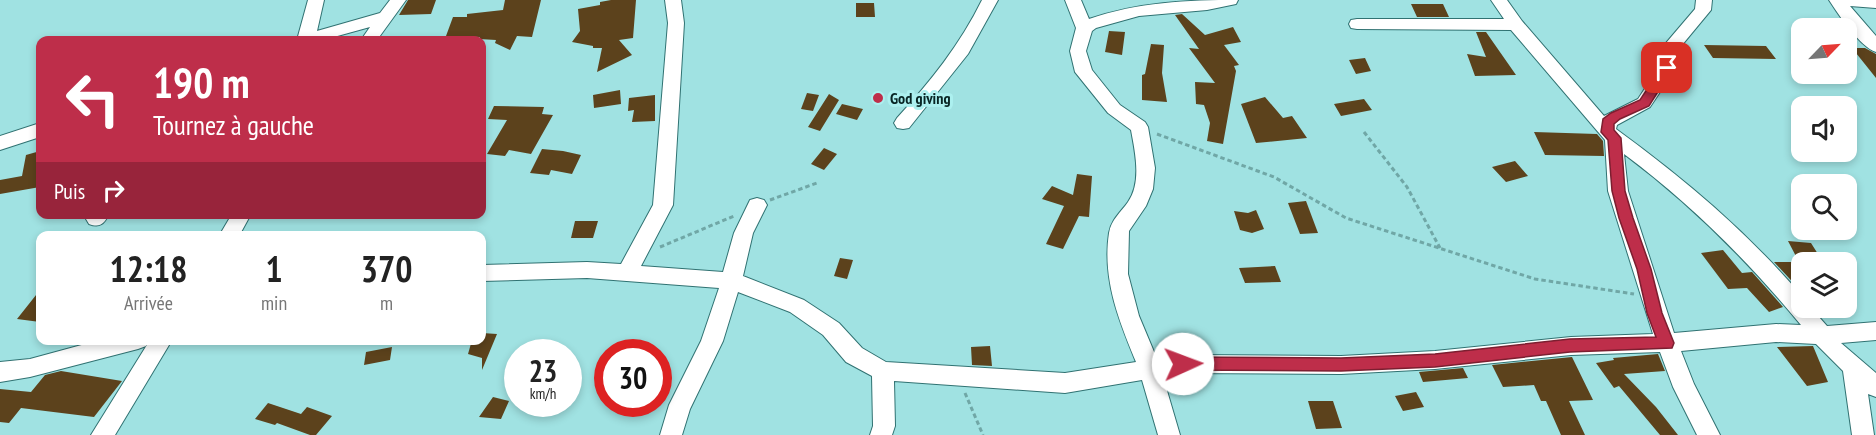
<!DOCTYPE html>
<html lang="fr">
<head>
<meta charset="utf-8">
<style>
  :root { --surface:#fff; --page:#f6f6f6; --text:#222; --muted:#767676 }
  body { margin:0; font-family:"PT Sans Narrow",sans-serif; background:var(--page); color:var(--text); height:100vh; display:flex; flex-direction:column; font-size:22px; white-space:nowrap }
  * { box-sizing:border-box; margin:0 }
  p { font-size:20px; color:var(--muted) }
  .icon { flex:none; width:33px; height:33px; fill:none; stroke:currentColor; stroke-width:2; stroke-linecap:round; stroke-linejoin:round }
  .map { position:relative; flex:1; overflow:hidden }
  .sheet { position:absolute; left:36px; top:231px; width:450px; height:114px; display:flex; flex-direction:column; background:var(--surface); border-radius:12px; box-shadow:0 3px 9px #0003 }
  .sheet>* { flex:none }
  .hud { position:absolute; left:36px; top:36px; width:450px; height:183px; border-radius:12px; box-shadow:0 3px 9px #0003; background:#be2e4a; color:#fff; overflow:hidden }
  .needle { width:39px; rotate:65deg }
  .tools { position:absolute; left:1791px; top:18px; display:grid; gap:12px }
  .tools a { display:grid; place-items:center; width:66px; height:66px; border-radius:12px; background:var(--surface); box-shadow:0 3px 9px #0003; font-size:30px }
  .speed { position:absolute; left:504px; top:339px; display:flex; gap:12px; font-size:30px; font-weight:700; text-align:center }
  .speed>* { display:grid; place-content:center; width:78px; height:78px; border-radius:50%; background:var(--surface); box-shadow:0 3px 9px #0003; line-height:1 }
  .speed small { font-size:15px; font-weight:400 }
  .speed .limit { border:9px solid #d22; background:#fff; color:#111 }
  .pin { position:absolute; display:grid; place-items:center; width:51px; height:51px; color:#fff; margin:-26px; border-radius:12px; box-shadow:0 3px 9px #0006 }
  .me { position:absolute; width:66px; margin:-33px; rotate:88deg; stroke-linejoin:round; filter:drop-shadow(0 0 4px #0008) }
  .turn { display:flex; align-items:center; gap:21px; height:126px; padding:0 18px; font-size:27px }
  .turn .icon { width:78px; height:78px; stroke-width:2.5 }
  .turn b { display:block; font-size:42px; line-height:51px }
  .then { display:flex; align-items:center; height:57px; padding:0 18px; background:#0003; gap:12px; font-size:22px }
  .eta { display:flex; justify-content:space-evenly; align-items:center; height:102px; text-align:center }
  .eta b { font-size:36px; font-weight:700; line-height:42px }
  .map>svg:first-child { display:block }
</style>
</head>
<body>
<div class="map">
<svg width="1876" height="435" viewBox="0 0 1876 435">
  <rect width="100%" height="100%" fill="#a0e2e2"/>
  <!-- building -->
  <path fill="#5c421c" d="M408,0H436L431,14L399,15Z
    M505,0H541L532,37L517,36L510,50L495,43L496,40L479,39L480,37L446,36L453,17H467V14L503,10Z
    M611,0H636L633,38L619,40L632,55L597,72L602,48H593V46L572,42L580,31L578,9L600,5V2Z
    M856,3H874L875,17H856Z
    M1411,4H1443L1449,17H1417Z
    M1182,14L1205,35L1233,27L1241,42L1224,45L1239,65L1234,66L1236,71L1223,144L1207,141L1210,123L1204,105L1196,104L1195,82L1215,83L1189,48L1199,49L1175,15Z
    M1109,31L1125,32L1122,55L1105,52Z
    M1476,32H1486L1516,75L1475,76L1467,54L1486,57Z
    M1151,44L1164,45L1162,73L1167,102L1142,100V75L1145,74Z
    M1704,45L1766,46L1776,59L1713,58Z
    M1852,48H1865L1876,54V78Z
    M1365,58L1371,71L1356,74L1349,60Z
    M620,90L621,104L594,108L593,95Z
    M807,93L819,95L813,111L801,109Z
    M829,94L839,100L820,131L808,127Z
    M655,95V121L632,122L634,110L628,111L629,98Z
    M1265,97L1283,118L1292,116L1307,138L1256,143L1241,104Z
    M1364,99L1372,110L1341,116L1334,104Z
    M842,104L863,109L857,120L836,114Z
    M494,106L544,107L542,114L553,115L531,154L509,150L505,156L487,154L507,120L488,119Z
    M1534,132L1597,134L1603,141L1604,156L1545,155Z
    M824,148L837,154L824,170L811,164Z
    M542,149L563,151L581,155L572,174L551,170L549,175L530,173Z
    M40,151V187L0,194V180L22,176L26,155Z
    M1515,161L1528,176L1506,182L1492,167Z
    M1077,174L1092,176L1089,217L1079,216L1063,249L1046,244L1064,206L1042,199L1052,186L1073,195Z
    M1306,201L1318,233L1300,234L1288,203Z
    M1256,210L1264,229L1252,233L1240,230L1234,211L1248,213Z
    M575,221H598L593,238H571Z
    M1788,241L1811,243L1823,262H1802V292L1774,262H1799Z
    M1723,250L1742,273L1752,272L1783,307L1769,312L1747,288L1728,289L1701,253Z
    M840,258L853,260L847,279L834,276Z
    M1275,266L1281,282L1245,283L1239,268Z
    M40,290V322L17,319Z
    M482,333L497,334L482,370V358L468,354L472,340H482Z
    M990,346L992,366L972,365L971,347Z
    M1813,346L1828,382L1807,386L1777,347Z
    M392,347L390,360L364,365L366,352Z
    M1658,354L1665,371L1624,374L1656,407L1678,435H1660L1619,386L1614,388L1596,363L1614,360L1613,358Z
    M1572,357L1593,400L1569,401L1585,435H1561L1546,401H1541L1534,385L1503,387L1492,365Z
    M1463,368L1468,378L1423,382L1419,372Z
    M61,371L122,381L94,417L21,408L9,423L0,422V389L31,392L45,375Z
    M1416,392L1424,407L1403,411L1395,396Z
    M493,397L509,401L501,419L479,417Z
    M1308,401H1333L1342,428L1316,429Z
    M268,403L301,414L307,407L332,416L316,435H310L277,423L275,425L255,419Z"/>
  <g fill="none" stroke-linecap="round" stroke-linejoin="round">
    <!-- minor casing -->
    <g stroke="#307272" stroke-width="2">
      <path id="minor" d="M308,0H324L317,31L380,13L390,0H406L377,40H361L370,27L323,40H297Z
        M665,0H681L684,23L673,205L641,266L723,272L734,233L750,200L757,198L764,200L767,205L753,233L743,276L804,300L839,323L862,348L886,362L1065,373L1136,362C1119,321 1102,279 1109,233C1111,220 1121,212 1128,202C1142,182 1135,152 1131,130L1108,113L1075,72L1070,51L1076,28L1065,0H1081L1089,19C1138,2 1187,0 1238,0L1236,4L1207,10L1139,16L1096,28L1092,31L1086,51L1092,70L1120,105L1145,122L1148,127L1155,168L1153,189L1146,206L1129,231L1128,274L1139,316L1157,359L1183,355L1341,356L1435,351L1571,337L1653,334L1608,191L1605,140L1511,30L1357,29L1351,28L1349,24L1351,20L1357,19H1504L1491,0H1507L1522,21L1604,116L1638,99L1659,67L1666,43L1695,9L1696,0H1712L1711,10L1682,45L1676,68L1650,107L1617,125L1616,129C1686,180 1746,231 1802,296V308H1811L1827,326L1876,322V340L1841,343L1876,373V397L1868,394L1874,435H1852L1843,371L1816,344L1776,342L1681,351L1694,384L1720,435H1697L1673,387L1660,352L1571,355L1435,369L1341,374L1183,373L1163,377L1180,435H1158L1142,380L1065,393L894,381L895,426L892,435H870L873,426L872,376L846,362L823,335L790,312L738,292L723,341L690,409L682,435H660L669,405L701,341L719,288L587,278L482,281V265L587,262L621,264L653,205L668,23ZM1624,154C1691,204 1748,261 1801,325L1776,324L1674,333L1628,191Z
        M982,0H998L968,54L909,128L903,129L897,128L894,123L897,118C930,82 960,45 982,0Z
        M1829,0H1876V8L1850,6L1876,36V52C1860,47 1838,14 1829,0Z
        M40,123V137L0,150V136Z
        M89,214H109C104,224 100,228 89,224L86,219Z
        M232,214H251L239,236H219Z
        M100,340H148L146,346L138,349L30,377L0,382V362L30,359Z
        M150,340H172L115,435H91Z"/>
    </g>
    <!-- path -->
    <path stroke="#70a7a6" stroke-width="3" stroke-dasharray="4.5 3" stroke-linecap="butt" d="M1364,132L1407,187L1440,248
      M1157,134L1274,177L1346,218L1535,279L1634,294
      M770,200L817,183
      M660,247L734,216
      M965,393L983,435"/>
    <!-- minor -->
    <use href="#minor" fill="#fff" fill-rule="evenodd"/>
  </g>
  <!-- route -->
  <path fill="#be2e4a" stroke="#7c1e30" stroke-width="1.5" d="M1667,63L1673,68L1649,106L1620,119L1614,124V130L1621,138L1625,191L1633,218L1651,269L1662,313L1674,343L1672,348L1570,352L1435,367L1341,371L1183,370L1178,368L1175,364L1178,359L1183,357L1341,358L1435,354L1570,339L1656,337L1647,313L1637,269L1619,218L1612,191L1608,140L1601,132L1603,119L1611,113L1640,100L1663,65Z"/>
  <!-- markers -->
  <circle fill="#be2e4a" stroke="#acf0ef" stroke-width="2" cx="878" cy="98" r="6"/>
  <g text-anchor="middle" stroke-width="6" stroke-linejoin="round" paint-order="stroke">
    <!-- poi labels -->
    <g font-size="16" font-weight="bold" fill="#082524" stroke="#acf0ef" text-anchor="start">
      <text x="890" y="104">God giving</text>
    </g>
  </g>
</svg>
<div class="tools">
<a><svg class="needle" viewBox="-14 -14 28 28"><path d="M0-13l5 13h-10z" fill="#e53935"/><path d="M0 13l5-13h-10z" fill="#767676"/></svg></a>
<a><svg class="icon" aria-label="sound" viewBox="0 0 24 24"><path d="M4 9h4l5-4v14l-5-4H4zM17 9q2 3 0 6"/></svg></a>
<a><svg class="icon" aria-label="search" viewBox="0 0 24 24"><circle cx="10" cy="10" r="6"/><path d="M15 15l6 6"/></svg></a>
<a><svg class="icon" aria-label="layers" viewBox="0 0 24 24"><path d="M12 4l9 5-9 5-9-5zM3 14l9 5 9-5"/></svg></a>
</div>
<div class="speed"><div>23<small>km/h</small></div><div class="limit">30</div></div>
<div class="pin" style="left:1667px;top:68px;background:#d93025"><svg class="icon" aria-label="arrive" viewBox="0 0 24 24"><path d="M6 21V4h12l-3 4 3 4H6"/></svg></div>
<svg class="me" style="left:1183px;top:364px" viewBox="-20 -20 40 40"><circle r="19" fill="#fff"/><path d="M0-13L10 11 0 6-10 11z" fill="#be2e4a"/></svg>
<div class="hud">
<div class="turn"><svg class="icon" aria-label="left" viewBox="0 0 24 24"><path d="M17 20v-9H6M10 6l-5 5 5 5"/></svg><div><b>190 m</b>Tournez à gauche</div></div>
<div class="then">Puis<svg class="icon" aria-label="right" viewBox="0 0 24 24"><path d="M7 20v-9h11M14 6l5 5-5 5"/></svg></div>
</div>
<section class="sheet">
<div class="eta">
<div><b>12:18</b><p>Arrivée</p></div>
<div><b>1</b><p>min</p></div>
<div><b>370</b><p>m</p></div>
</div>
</section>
</div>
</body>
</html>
